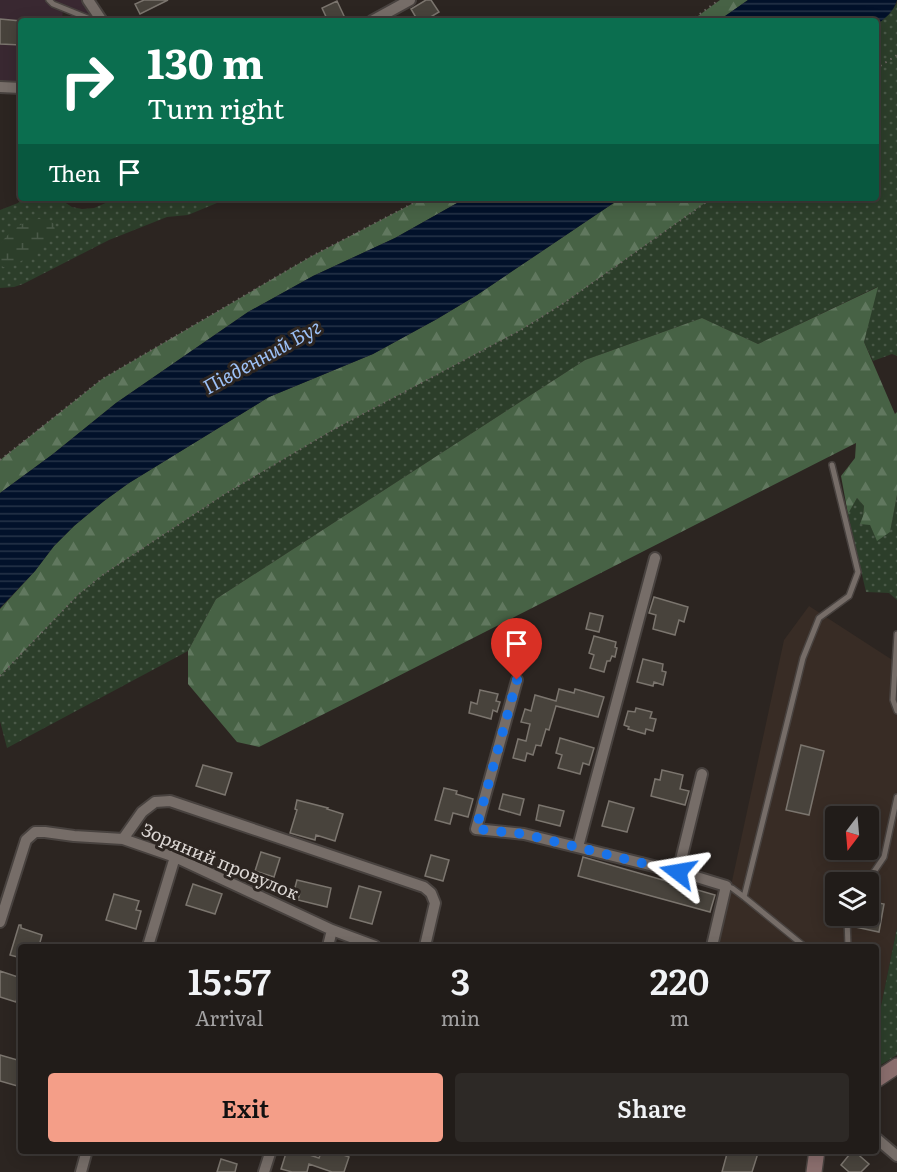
<!DOCTYPE html>
<html lang="en">
<head>
<meta charset="utf-8">
<style>
  :root { --surface:#211c19; --page:#2d2926; --text:#f1f3f6; --muted:#a2a1a2; --line:#3e3a38; --accent:#f49e88 }
  body { margin:0; font-family:Literata,serif; background:var(--page); color:var(--text); height:100vh; display:flex; flex-direction:column; font-size:22px; white-space:nowrap }
  * { box-sizing:border-box; margin:0 }
  p { font-size:20px; color:var(--muted) }
  .icon { flex:none; width:33px; height:33px; fill:none; stroke:currentColor; stroke-width:2; stroke-linecap:round; stroke-linejoin:round }
  .map { position:relative; flex:1; overflow:hidden }
  .details { position:absolute; left:18px; top:944px; width:861px; height:210px; display:flex; flex-direction:column; background:var(--surface); border-radius:6px; box-shadow:0 3px 15px #0003,0 0 0 2px var(--line) }
  .details>* { flex:none }
  .top-card { position:absolute; left:18px; top:18px; width:861px; height:183px; border-radius:6px; box-shadow:0 3px 15px #0003,0 0 0 2px var(--line); background:#0b6e4f; color:#fff; overflow:hidden }
  .needle { width:39px; rotate:196deg }
  .controls { position:absolute; left:825px; top:806px; display:grid; gap:12px }
  .controls a { display:grid; place-items:center; width:54px; height:54px; border-radius:6px; background:var(--surface); box-shadow:0 3px 15px #0003,0 0 0 2px var(--line); font-size:30px }
  .pin { position:absolute; display:grid; place-items:center; width:51px; height:51px; color:#fff; margin:-62px -26px; border-radius:50% 50% 50% 0; rotate:-45deg; box-shadow:0 0 6px #0007 }
  .pin .icon { rotate:45deg }
  .me { position:absolute; width:66px; margin:-33px; rotate:284deg; stroke-linejoin:round; filter:drop-shadow(0 0 4px #0008) }
  .turn { display:flex; align-items:center; gap:21px; height:126px; padding:0 30px; font-size:27px }
  .turn .icon { width:78px; height:78px; stroke-width:2.5 }
  .turn b { display:block; font-size:42px; line-height:51px }
  .then { display:flex; align-items:center; height:57px; padding:0 30px; background:#0003; gap:12px; font-size:22px }
  .eta { display:flex; justify-content:space-evenly; align-items:center; height:102px; text-align:center }
  .eta b { font-size:36px; font-weight:600; line-height:42px }
  .button { display:flex; gap:12px; margin-top:auto; padding:12px 30px }
  .button a { flex:1; height:69px; border-radius:6px; background:var(--accent); color:#111; font-size:24px; font-weight:600; line-height:69px; text-align:center }
  .button a+a { background:var(--page); color:var(--text) }
  .map>svg:first-child { display:block }
</style>
</head>
<body>
<div class="map">
<svg width="897" height="1172" viewBox="0 0 897 1172">
  <defs>
    <pattern id="grass-dots" width="8" height="8" patternUnits="userSpaceOnUse" patternTransform="scale(1.5)"><rect width="8" height="8" fill="#2c3e2a"/><path d="M2 2h.1M6 6h.1" fill="none" stroke="#4a5948" stroke-width="1.8" stroke-linecap="round"/></pattern>
    <pattern id="forest-firs" width="22" height="20" patternUnits="userSpaceOnUse" patternTransform="scale(1.5)"><rect width="22" height="20" fill="#476245"/><path d="M5 1l3.5 6h-7zM16 11l3.5 6h-7z" fill="#61785f"/></pattern>
    <pattern id="wetland-marsh" width="20" height="14" patternUnits="userSpaceOnUse" patternTransform="scale(1.5)"><rect width="20" height="14" fill="#2c3e2a"/><path d="M1 5h8M5 5V1M11 12h8M15 12V8" fill="none" stroke="#4a5948"/></pattern>
    <pattern id="water-rules" width="6" height="5" patternUnits="userSpaceOnUse" patternTransform="scale(1.5)"><rect width="6" height="5" fill="#02112a"/><path d="M0 2.5h6" fill="none" stroke="#263348"/></pattern>
  </defs>
  <rect width="100%" height="100%" fill="#2c2521"/>
  <!-- built -->
  <path fill="#382c25" fill-rule="evenodd" d="M809,606L897,663V928L876,1030V946H718L784,640ZM836,816H868V849H836ZM836,882H868V915H836Z"/>
  <!-- education -->
  <path fill="#392831" d="M0,0H88L102,21L63,9L62,21H21V88L0,87Z"/>
  <!-- grass -->
  <path fill="url(#grass-dots)" d="M897,3V356L892,354L873,361L864,342L877,287L758,344L702,318L585,360L216,599L188,651L7,748L0,721V676L78,595L104,574L225,494L333,430L521,330L564,303L712,198H876V25L890,13Z
    M22,198H58L72,207L82,209L94,208L117,198H229L188,215L167,217L109,240L23,284L14,287L0,288V210L18,203Z
    M897,495V600L889,593L866,592L848,514L857,498L864,506L863,516L870,525L877,540L890,531Z
    M897,928V1055L876,1068V1030Z"/>
  <!-- forest -->
  <path fill="url(#forest-firs)" d="M720,0H748L718,21H691Z
    M423,198H466L395,238L313,276L248,312L116,403L53,454L0,493V460L102,379L310,257Z
    M621,198H712L564,303L521,330L333,430L225,494L104,574L78,595L0,676V609L35,571L54,546L74,526L104,501L129,483L269,397L373,354L437,319L477,295Z
    M878,287L864,342L895,414L897,412V495L890,532L877,541L870,525L860,524L863,516L864,506L857,498L848,514L841,476L855,458L856,443L259,747L237,742L188,684V651L216,599L585,360L702,318L758,344Z"/>
  <!-- wetland -->
  <path fill="url(#wetland-marsh)" d="M39,219L48,220L54,224L55,232L50,241L36,252L13,266L3,267L0,264V244C10,231 23,220 39,219Z"/>
  <!-- water -->
  <path fill="url(#water-rules)" d="M748,0H897C894,11 885,19 876,25V21H718Z
    M466,198H621L477,295L437,319L373,354L269,397L129,483L104,501L74,526L54,546L35,571L0,608V493L53,454L116,403L248,312L313,276L395,238Z"/>
  <!-- building -->
  <path fill="#48433c" stroke="#7b756e" stroke-width="1.5" d="M144,0H168L140,14L135,4Z
    M426,0H431L439,12L424,21H418L411,9Z
    M337,1L345,18L338,21H328L322,8Z
    M0,19L21,21V45L0,44Z
    M654,597L688,607L684,622L679,620L675,635L653,629L656,615L649,613Z
    M590,613L603,616L599,632L586,629Z
    M594,636L616,642L615,647L617,648L615,657L612,656L610,661H607L604,672L590,668L594,655L589,653Z
    M643,659L663,664L662,671L666,672L663,685L654,682L653,686L637,682Z
    M559,689L574,693L575,689L604,697L598,717L556,706L549,730L546,729L541,746L536,745L533,755L527,753L525,761L513,758L518,739L526,741L530,724L521,722L525,709L531,711L535,695L556,701Z
    M480,690L498,694L496,701L500,702L497,712L493,710L491,719L469,713L471,702L477,704Z
    M636,708L652,712L650,718L656,719L653,731L646,729L645,734L628,729L629,727L624,725L628,711L635,712Z
    M560,738L594,748L589,765L583,763L580,774L558,768L562,755L556,753Z
    M801,745L824,751L809,815L786,810Z
    M203,765L232,773L225,795L196,786Z
    M662,770L683,775L680,789L689,791L685,805L651,796L655,779L660,780Z
    M444,788L457,791L456,794L473,799L468,817L453,813L450,824L435,820Z
    M503,794L524,799L520,815L499,809Z
    M297,800L328,808L327,809L343,814L335,841L316,835L315,840L290,833L297,810L295,809Z
    M609,801L634,808L627,832L602,826Z
    M539,805L564,811L560,826L536,820Z
    M261,852L280,858L274,877L255,871Z
    M431,855L449,860L443,881L425,876Z
    M583,857L715,895L710,912L578,876Z
    M297,880L331,888L327,907L298,900L300,893L294,891Z
    M193,884L222,894L215,914L186,905Z
    M359,886L381,892L372,924L350,918Z
    M114,894L139,901L136,910L141,911L136,929L106,920Z
    M868,901L884,904L879,932L855,927L858,915H868Z
    M19,925H21V928L42,935L39,946H21V958L10,955Z
    M0,971L21,978V996L18,995L16,1002L0,997Z
    M0,1055L21,1061V1087L0,1081Z
    M287,1150H294L319,1158L322,1150H330L349,1157L344,1172H332L309,1164L307,1172H292L281,1169Z
    M728,1150H759L752,1172H722Z
    M853,1150L869,1164L861,1172H849L841,1165Z
    M221,1159L237,1164L235,1172H217Z"/>
  <g fill="none" stroke-linecap="round" stroke-linejoin="round">
    <!-- lane casing -->
    <g stroke="#48423f" stroke-width="8">
      <path id="lane" d="M49,0L53,4L95,21
        M897,634L893,700L897,711
        M867,882L884,857L897,797
        M726,886L732,888L744,897L804,946
        M744,897L803,658L819,618L849,596L858,572L832,465
        M848,946L847,919L849,915"/>
    </g>
    <!-- street casing -->
    <g stroke="#48423f" stroke-width="14">
      <path id="street" d="M88,0L102,21
        M372,21L410,0
        M0,87L21,88
        M517,680L476,829L524,834L690,875L726,886L712,946
        M123,839L142,812L155,802L170,801L424,887L431,893L435,903L425,946
        M578,847L655,558
        M678,872L702,774
        M0,922L26,840L35,832H45L74,836L123,839L175,857L332,930L375,946
        M148,946L175,857
        M328,946L332,930
        M876,1138L897,1156
        M81,1172L87,1150
        M264,1172L271,1150"/>
    </g>
    <!-- secondary casing -->
    <g stroke="#48423f" stroke-width="18">
      <path id="secondary" d="M876,1080L897,1066
        M814,1172L817,1150"/>
    </g>
    <!-- path -->
    <path stroke="#6d6763" stroke-width="2" stroke-dasharray="1.5 4.5" stroke-linecap="butt" d="M690,21L719,0
      M876,70L880,66L897,55
      M0,460L102,379L310,257L423,198
      M0,676L78,595L104,574L225,494L333,430L521,330L564,303L712,198"/>
    <!-- lane -->
    <use href="#lane" stroke="#766d68" stroke-width="5"/>
    <!-- street -->
    <use href="#street" stroke="#766d68" stroke-width="10"/>
    <!-- secondary -->
    <use href="#secondary" stroke="#8a6e6d" stroke-width="15"/>
  </g>
  <g fill="none" stroke-linecap="round" stroke-linejoin="round">
    <!-- route -->
    <path stroke="#1a73e8" stroke-width="10" stroke-dasharray="0 18" d="M517,680L476,829L524,834L678,872"/>
  </g>
  <g text-anchor="middle" stroke-width="6" stroke-linejoin="round" paint-order="stroke">
    <!-- street labels -->
    <g font-size="18" fill="#dcd7d4" stroke="#2c2521">
      <text transform="translate(220 862) rotate(23)" y="6">Зоряний провулок</text>
    </g>
    <!-- water labels -->
    <g font-size="20" font-style="italic" fill="#9cc0f6" stroke="#2c2521">
      <text transform="translate(262 357) rotate(-29)" y="7">Південний Буг</text>
    </g>
  </g>
</svg>
<div class="controls">
<a><svg class="needle" viewBox="-14 -14 28 28"><path d="M0-13l5 13h-10z" fill="#e53935"/><path d="M0 13l5-13h-10z" fill="#a2a1a2"/></svg></a>
<a><svg class="icon" aria-label="layers" viewBox="0 0 24 24"><path d="M12 4l9 5-9 5-9-5zM3 14l9 5 9-5"/></svg></a>
</div>
<div class="pin" style="left:517px;top:680px;background:#d93025"><svg class="icon" aria-label="arrive" viewBox="0 0 24 24"><path d="M6 21V4h12l-3 4 3 4H6"/></svg></div>
<svg class="me" style="left:678px;top:872px" viewBox="-20 -20 40 40"><path d="M0-17L14 15 0 8-14 15z" fill="#1a73e8" stroke="#fff" stroke-width="4"/></svg>
<div class="top-card">
<div class="turn"><svg class="icon" aria-label="right" viewBox="0 0 24 24"><path d="M7 20v-9h11M14 6l5 5-5 5"/></svg><div><b>130 m</b>Turn right</div></div>
<div class="then">Then<svg class="icon" aria-label="arrive" viewBox="0 0 24 24"><path d="M6 21V4h12l-3 4 3 4H6"/></svg></div>
</div>
<section class="details">
<div class="eta">
<div><b>15:57</b><p>Arrival</p></div>
<div><b>3</b><p>min</p></div>
<div><b>220</b><p>m</p></div>
</div>
<div class="button"><a>Exit</a><a>Share</a></div>
</section>
</div>
</body>
</html>
